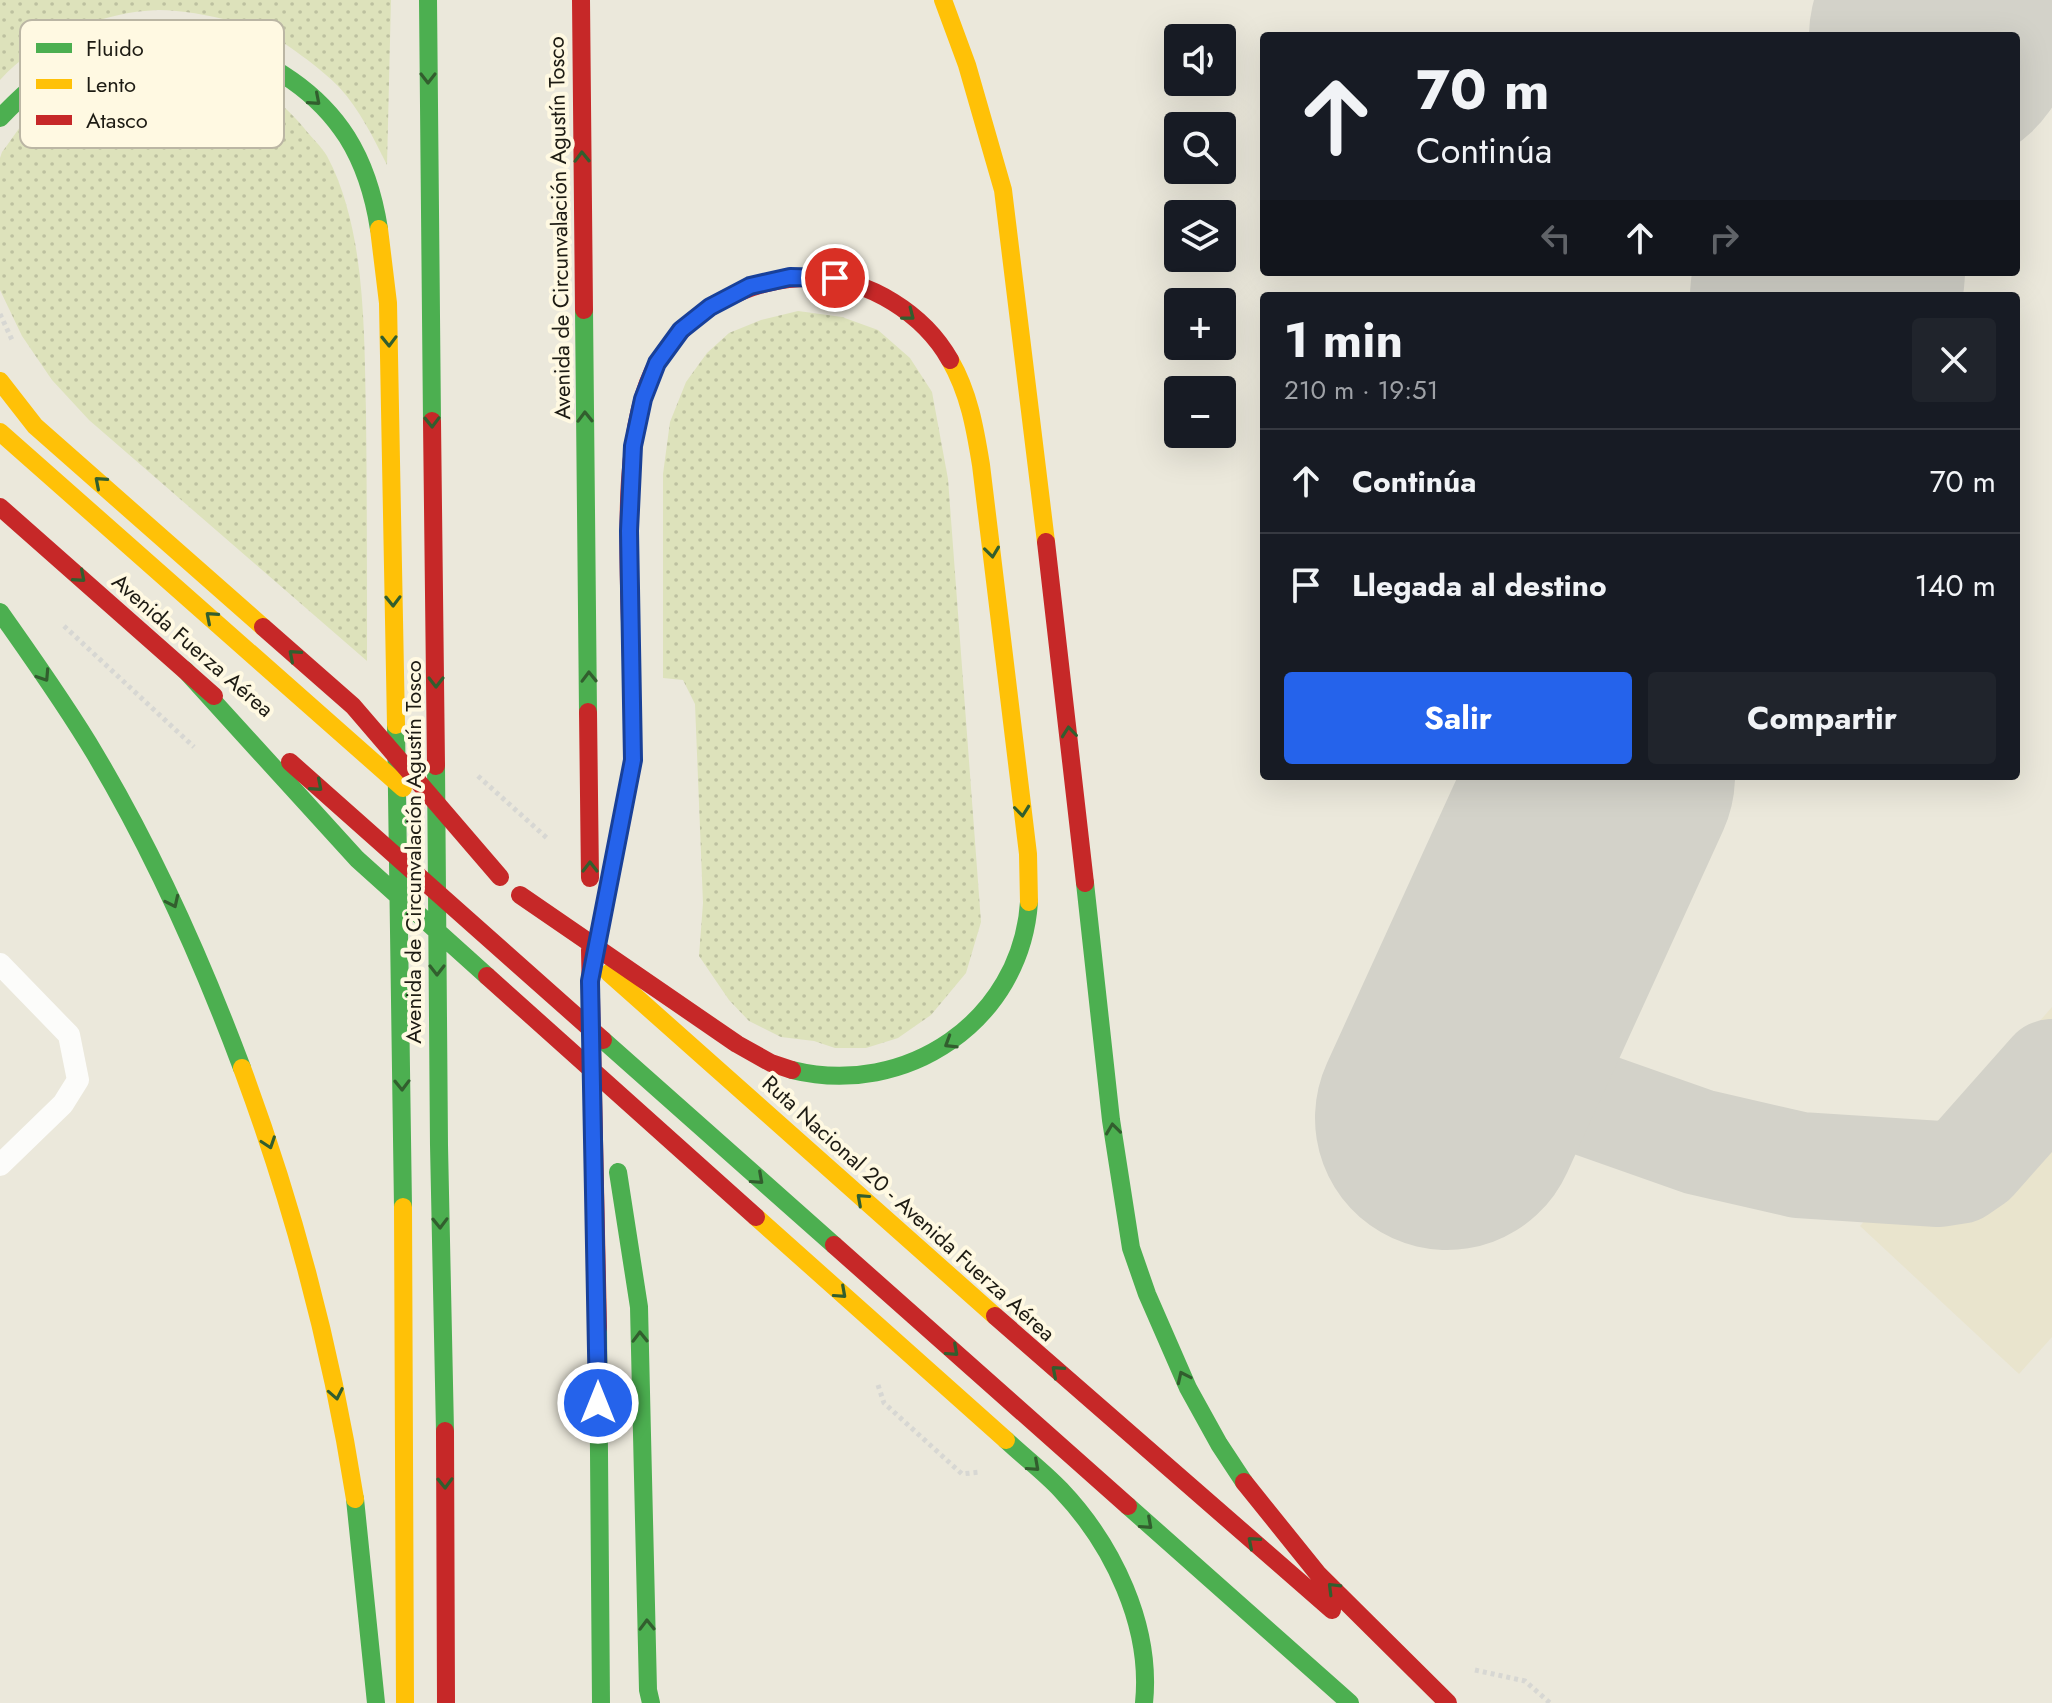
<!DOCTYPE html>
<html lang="es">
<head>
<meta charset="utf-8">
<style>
  :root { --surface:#171b24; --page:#20242c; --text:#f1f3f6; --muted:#9ea1a6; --line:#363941; --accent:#2563eb }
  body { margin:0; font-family:Jost,sans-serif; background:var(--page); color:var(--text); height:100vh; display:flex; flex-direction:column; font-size:30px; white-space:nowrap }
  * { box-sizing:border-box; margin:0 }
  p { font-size:26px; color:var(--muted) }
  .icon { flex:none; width:44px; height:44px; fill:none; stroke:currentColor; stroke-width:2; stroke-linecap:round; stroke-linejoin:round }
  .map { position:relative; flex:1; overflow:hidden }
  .side { position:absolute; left:1260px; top:292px; width:760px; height:488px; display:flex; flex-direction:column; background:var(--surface); border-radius:8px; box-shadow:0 8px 32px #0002 }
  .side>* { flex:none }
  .guide { position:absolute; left:1260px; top:32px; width:760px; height:244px; border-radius:8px; box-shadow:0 8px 32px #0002; background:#171b24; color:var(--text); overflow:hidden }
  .fabs { position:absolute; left:1164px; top:24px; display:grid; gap:16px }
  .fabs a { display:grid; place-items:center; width:72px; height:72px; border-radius:8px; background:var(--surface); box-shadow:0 8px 32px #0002; font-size:40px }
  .pin { position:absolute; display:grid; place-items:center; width:68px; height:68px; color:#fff; margin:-34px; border:4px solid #fff; border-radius:50%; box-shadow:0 2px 8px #0007 }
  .me { position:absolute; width:88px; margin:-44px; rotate:0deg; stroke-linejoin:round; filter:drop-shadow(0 0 6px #0008) }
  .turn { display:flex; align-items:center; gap:28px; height:168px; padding:0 24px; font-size:36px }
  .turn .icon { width:104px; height:104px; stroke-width:2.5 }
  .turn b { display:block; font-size:56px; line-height:68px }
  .lanes { display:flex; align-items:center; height:76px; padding:0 24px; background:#0003; justify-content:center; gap:40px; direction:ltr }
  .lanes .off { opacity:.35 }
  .round { display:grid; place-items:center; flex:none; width:84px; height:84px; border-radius:8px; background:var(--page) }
  .overview { display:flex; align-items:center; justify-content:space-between; height:136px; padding:0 24px }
  h1 { font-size:48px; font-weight:700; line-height:60px }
  .primary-button { display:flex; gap:16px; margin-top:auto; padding:16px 24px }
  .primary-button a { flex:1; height:92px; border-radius:8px; background:var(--accent); color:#fff; font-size:32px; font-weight:700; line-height:92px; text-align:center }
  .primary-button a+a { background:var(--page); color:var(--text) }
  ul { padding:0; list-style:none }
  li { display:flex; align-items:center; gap:24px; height:104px; padding:0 24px; border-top:2px solid var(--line) }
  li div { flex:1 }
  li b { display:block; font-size:30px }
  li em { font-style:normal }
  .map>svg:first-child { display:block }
</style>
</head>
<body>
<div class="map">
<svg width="2052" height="1703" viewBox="0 0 2052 1703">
  <defs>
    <pattern id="grass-dots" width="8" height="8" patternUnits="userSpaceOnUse" patternTransform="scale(2)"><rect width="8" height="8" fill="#dde2bb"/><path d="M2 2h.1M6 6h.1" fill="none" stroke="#bdc1a0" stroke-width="1.8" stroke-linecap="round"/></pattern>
  </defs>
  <rect width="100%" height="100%" fill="#ebe8db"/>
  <!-- built -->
  <path fill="#e9e4cd" d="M2052,1007V1337L2019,1374L1860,1226Z"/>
  <!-- grass -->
  <path fill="url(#grass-dots)" d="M0,0H391L387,165C373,137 360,110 339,87C323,70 281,39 260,29C251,25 240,24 231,21C208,15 182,10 158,10C101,12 38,38 0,80Z
    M136,61C204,60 259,74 304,128C311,137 321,146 327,156C366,229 364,332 366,412C367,495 367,578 367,661L89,420L52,380L22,336L0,290V158L2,152C10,142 17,130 25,121C55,90 96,75 136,61Z
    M798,311L842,317L878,330L910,358L932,392L948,479L981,922L966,973L931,1015L898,1038L866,1048H835L814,1041L781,1037L749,1021L729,1000L699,956L703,903L695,704L683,680L663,678V474L670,422L686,382L707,353L729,333L761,320Z"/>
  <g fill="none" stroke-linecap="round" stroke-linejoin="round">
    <!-- taxiway -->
    <path stroke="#d3d2c9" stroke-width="106" d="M1472,1062L1699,1142L1799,1165L1939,1174L1958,1171L1974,1160L2052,1072"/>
    <!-- runway -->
    <path stroke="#d3d2c9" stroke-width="264" d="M1941,36L1957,0
      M1822,296L1833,272
      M1447,1118L1603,776"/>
    <!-- path -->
    <path stroke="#d7d7d3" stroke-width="5" stroke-dasharray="4 4" stroke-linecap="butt" d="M0,314L13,342
      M64,626L194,747
      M478,776L548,839
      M878,1385L884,1403L962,1474L980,1472
      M1475,1670L1525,1681L1550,1703"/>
    <!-- lane -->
    <path stroke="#fcfcfa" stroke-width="22" d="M0,964L69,1035L78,1080L63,1104L0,1165"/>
    <!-- fast -->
    <path stroke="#4caf50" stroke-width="18" d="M428,0L432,421
      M0,118C20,97 40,78 65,63C157,9 290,48 347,137C364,164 374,197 379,229
      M584,310L588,712
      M0,612C33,659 66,705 95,754C154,853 202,961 242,1068
      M185,670L357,859L487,976
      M396,725L403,1207
      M436,766L439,1145L445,1431
      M1085,883L1111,1120L1131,1248L1147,1294L1188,1388L1219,1444L1244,1482
      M590,981L633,760L631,661
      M603,1040L834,1245
      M792,1070C906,1098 1021,1021 1029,902
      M618,1172L639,1307L648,1690L651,1703
      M598,1328L601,1703
      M1006,1440C1024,1457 1044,1472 1061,1490C1113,1545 1152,1626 1144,1703
      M355,1499L376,1703
      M1128,1506L1350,1703"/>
    <!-- slow -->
    <path stroke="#ffc107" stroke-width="18" d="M943,0L967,65L1003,190L1046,542
      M379,229L388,303L396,725
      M950,360C969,393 975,428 981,465L1028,854L1029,902
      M0,381L35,426L263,627
      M0,432L403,788
      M609,973L995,1316
      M242,1068C294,1208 332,1352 355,1499
      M403,1207L405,1703
      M756,1217L1006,1440"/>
    <!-- jam -->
    <path stroke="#c62828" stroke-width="18" d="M581,0L584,310
      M432,421L436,766
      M0,507L214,696
      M1046,542L1085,883
      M263,627L353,706L500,877
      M631,661C630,581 617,430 658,362C674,335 696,314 723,300C754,284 782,277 816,278C869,279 924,314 950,360
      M588,712L590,878
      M290,762L603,1040
      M520,895L737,1044L771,1063L792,1070
      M590,950L598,1328
      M487,976L756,1217
      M834,1245L1128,1506
      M995,1316L1332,1610
      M445,1431L446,1703
      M1244,1482L1318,1574L1448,1703"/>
  </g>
  <!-- one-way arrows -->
  <defs><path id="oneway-chevron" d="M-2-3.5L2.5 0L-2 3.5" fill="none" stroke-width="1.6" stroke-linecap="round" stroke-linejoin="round" transform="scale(2)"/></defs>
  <g stroke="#325e2e">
    <use href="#oneway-chevron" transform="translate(428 78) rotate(90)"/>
    <use href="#oneway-chevron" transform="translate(315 100) rotate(41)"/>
    <use href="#oneway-chevron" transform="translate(582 157) rotate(-91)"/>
    <use href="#oneway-chevron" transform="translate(909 315) rotate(38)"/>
    <use href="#oneway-chevron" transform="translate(389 341) rotate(89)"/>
    <use href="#oneway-chevron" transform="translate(585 417) rotate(-91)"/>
    <use href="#oneway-chevron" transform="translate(432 422) rotate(89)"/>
    <use href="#oneway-chevron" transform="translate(100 482) rotate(-139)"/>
    <use href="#oneway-chevron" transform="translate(992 552) rotate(83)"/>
    <use href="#oneway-chevron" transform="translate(80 577) rotate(41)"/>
    <use href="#oneway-chevron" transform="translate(393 601) rotate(89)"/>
    <use href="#oneway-chevron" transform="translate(211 617) rotate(-139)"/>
    <use href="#oneway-chevron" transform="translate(294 655) rotate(-139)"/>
    <use href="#oneway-chevron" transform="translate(44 676) rotate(57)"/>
    <use href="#oneway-chevron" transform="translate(589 677) rotate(-91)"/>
    <use href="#oneway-chevron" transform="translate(436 682) rotate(90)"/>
    <use href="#oneway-chevron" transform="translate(1069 732) rotate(-96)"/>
    <use href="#oneway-chevron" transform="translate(317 786) rotate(41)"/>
    <use href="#oneway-chevron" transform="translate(1022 811) rotate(84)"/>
    <use href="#oneway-chevron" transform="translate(590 867) rotate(-90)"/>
    <use href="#oneway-chevron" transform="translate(173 902) rotate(65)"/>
    <use href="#oneway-chevron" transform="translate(437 970) rotate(90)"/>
    <use href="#oneway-chevron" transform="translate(950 1043) rotate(148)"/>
    <use href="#oneway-chevron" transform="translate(402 1085) rotate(89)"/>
    <use href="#oneway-chevron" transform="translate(1113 1129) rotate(-97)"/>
    <use href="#oneway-chevron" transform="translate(269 1143) rotate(71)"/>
    <use href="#oneway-chevron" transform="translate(758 1179) rotate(42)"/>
    <use href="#oneway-chevron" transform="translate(862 1199) rotate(-138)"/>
    <use href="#oneway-chevron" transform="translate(440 1223) rotate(89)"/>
    <use href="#oneway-chevron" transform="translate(841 1293) rotate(42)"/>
    <use href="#oneway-chevron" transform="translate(640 1337) rotate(-91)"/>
    <use href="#oneway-chevron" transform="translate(953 1351) rotate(42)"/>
    <use href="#oneway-chevron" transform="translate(1057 1371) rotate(-139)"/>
    <use href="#oneway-chevron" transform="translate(1183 1377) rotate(-115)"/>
    <use href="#oneway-chevron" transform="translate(336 1394) rotate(79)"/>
    <use href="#oneway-chevron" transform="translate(1034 1466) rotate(42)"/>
    <use href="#oneway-chevron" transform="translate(445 1483) rotate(89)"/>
    <use href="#oneway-chevron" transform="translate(1147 1524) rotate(42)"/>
    <use href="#oneway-chevron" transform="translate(1253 1542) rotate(-139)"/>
    <use href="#oneway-chevron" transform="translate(1333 1588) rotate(-135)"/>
    <use href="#oneway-chevron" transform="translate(647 1625) rotate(-91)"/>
  </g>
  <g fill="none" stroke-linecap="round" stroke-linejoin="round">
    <!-- route casing -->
    <g stroke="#184099" stroke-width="20">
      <path id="route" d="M598,1403L590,981L633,760L629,531L633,446L643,399L657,363L681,330L710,307L750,286L790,277L835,278"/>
    </g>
    <!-- route -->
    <use href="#route" stroke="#2563eb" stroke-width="14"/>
  </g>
  <g text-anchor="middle" stroke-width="8" stroke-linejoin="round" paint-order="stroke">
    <!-- street labels -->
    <g font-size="22" fill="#1d1b13" stroke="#fff9e2">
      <text transform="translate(559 228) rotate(-91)" y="8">Avenida de Circunvalación Agustín Tosco</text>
      <text transform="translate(193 645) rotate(41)" y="8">Avenida Fuerza Aérea</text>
      <text transform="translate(413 852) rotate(-90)" y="8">Avenida de Circunvalación Agustín Tosco</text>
      <text transform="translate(909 1208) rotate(42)" y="8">Ruta Nacional 20 - Avenida Fuerza Aérea</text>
    </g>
  </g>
  <!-- legend -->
  <rect x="20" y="20" width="264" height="128" rx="12" fill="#fff9e2" stroke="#bbb6a4" stroke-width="2"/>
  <rect x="36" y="43" width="36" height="10" fill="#4caf50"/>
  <rect x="36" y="79" width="36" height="10" fill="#ffc107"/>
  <rect x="36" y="115" width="36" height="10" fill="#c62828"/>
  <g font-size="22" fill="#1d1b13">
    <text x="86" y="56">Fluido</text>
    <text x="86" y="92">Lento</text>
    <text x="86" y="128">Atasco</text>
  </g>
</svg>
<div class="fabs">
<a><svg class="icon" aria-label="sound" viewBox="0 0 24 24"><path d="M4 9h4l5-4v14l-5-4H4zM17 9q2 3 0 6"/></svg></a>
<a><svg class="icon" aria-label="search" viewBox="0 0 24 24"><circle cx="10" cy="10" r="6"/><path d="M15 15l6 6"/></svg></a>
<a><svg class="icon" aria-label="layers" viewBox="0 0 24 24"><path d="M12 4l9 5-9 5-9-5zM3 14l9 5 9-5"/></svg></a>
<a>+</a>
<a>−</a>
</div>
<div class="pin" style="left:835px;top:278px;background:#d93025"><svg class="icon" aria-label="arrive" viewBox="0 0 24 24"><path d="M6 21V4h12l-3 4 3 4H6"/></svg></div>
<svg class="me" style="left:598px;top:1403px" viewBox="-20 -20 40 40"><circle r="17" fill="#2563eb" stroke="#fff" stroke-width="3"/><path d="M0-11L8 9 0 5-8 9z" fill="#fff"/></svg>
<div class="guide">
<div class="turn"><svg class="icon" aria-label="ahead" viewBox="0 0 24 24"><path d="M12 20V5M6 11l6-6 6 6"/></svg><div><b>70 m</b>Continúa</div></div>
<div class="lanes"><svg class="icon off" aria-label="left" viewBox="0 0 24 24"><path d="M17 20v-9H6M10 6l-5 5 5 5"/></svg><svg class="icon" aria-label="ahead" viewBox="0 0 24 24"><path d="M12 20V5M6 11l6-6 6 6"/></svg><svg class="icon off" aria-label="right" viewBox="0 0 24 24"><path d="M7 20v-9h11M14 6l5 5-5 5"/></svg></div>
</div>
<section class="side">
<div class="overview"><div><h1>1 min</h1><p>210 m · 19:51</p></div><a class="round"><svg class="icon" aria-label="close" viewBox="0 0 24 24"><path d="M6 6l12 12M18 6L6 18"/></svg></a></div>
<ul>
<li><svg class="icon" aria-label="ahead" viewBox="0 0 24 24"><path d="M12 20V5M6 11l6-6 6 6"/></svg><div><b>Continúa</b></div><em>70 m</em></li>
<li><svg class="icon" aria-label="arrive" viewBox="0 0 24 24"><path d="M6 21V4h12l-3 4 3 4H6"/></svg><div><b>Llegada al destino</b></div><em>140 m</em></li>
</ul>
<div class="primary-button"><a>Salir</a><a>Compartir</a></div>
</section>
</div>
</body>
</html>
